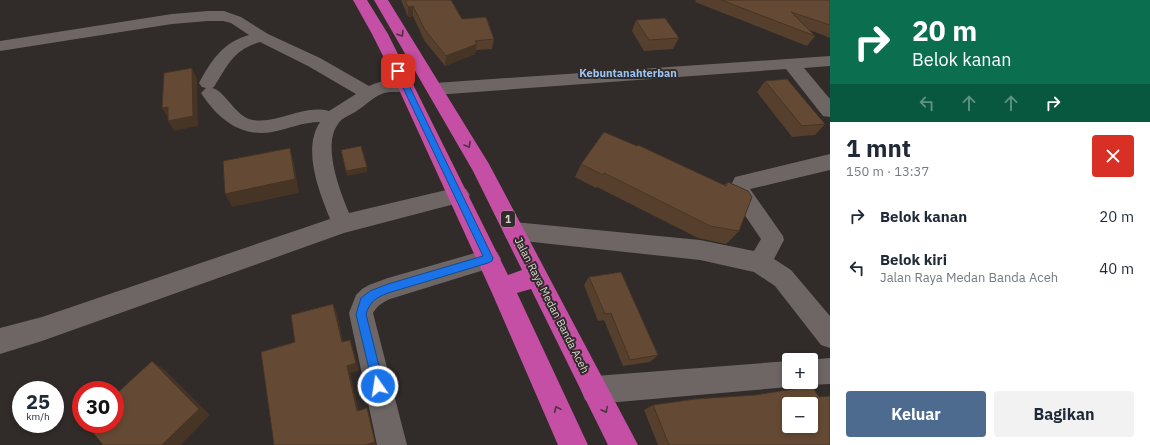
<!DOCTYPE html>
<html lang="id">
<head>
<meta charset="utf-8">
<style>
  :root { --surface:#fff; --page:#f2f2f3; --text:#1f2937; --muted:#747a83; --accent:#4c6b8f }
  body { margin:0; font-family:"IBM Plex Sans",sans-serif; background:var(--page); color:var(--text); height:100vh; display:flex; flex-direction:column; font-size:15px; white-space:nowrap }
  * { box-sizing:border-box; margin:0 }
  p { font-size:13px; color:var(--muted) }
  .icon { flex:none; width:22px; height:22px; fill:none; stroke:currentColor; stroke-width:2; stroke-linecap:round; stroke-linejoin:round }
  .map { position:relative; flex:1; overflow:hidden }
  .drawer { display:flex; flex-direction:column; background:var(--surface); width:320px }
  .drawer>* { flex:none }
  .hud { background:#0b6e4f; color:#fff; overflow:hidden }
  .controls { position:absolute; left:782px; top:353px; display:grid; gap:8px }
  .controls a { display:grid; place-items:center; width:36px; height:36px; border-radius:4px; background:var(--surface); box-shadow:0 2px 6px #0003; font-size:20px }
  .speed { position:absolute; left:12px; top:381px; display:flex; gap:8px; font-size:20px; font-weight:700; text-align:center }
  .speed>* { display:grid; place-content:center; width:52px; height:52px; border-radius:50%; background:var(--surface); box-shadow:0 2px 6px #0003; line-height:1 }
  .speed small { font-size:10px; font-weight:400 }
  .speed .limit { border:6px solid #d22; background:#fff; color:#111 }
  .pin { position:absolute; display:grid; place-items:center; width:34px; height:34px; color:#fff; margin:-17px; border-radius:8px; box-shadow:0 2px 6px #0006 }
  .me { position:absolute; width:44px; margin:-22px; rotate:347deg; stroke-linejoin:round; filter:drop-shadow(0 0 3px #0008) }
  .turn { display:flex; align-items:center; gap:14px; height:84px; padding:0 16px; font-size:18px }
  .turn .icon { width:52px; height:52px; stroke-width:2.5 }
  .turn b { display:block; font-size:28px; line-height:34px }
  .lanes { display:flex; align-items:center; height:38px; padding:0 16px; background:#0003; justify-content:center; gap:20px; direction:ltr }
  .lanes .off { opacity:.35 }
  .round { display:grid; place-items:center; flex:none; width:42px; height:42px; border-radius:4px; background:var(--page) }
  .summary { display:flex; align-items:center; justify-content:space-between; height:68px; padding:0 16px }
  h1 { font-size:24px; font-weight:700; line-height:30px }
  .primary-button { display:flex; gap:8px; margin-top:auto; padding:8px 16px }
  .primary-button a { flex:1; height:46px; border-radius:4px; background:var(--accent); color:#fff; font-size:16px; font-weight:700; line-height:46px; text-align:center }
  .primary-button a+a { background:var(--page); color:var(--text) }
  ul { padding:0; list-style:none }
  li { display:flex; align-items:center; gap:12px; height:52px; padding:0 16px }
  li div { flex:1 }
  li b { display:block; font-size:15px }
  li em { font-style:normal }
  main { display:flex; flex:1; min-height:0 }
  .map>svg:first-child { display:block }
</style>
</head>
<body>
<main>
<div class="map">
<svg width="830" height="445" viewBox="0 0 830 445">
  <rect width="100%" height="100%" fill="#312b29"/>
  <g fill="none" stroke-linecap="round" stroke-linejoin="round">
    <!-- minor -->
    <path fill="#6d6664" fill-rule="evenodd" d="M208,11H224L241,17L268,34L320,58L369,86C381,80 398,78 411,82L414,86L411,90C402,93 392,91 384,93C374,96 366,105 358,110C352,115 342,117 338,124C322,146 340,191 349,213L459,187L466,189L470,195L466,201L344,233L42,341L0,354V328L42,317L330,219C319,191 302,150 320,122C303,122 288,129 272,132C241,138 217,118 201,93L206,88L202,87L199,83C211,61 223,42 249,35L231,23L223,21H208L172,24L0,51V41L172,14ZM260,42L308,66L356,94L329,111C303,104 279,124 253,120C235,117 226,91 212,88L214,87C228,65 233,50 260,42Z
      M830,56V66L804,68L830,99V117L823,116L786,69L435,95L429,93L426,89L429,85L435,83Z
      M830,154V170L750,189L783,236L784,240L774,259L791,270L830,316V348L821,345L775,286L754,272L700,260L514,240L506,238L503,231L506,224L514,222L700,240L754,251L761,239L729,192L730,187L735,177Z
      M489,249L497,252L501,259L497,266L390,299C383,302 377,306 373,313L407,445H377L349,313L356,295L362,289L369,285L388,278Z
      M830,358V384L811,385L803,382H811V360H808Z
      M789,361V382H799L789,387L595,404L585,400L581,390L585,380L595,376Z"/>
    <!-- highway -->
    <path fill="#c44fa4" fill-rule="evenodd" d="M353,0H367L388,34L508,275L522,270L473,171L374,0H388L489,164L638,445H608L531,289L517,293L588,445H558L492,293L390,70L372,34Z"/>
  </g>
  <!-- wall -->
  <path fill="#56402d" d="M401,0H451L462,19L494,39L492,49L476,50L475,54L445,66L424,40L413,16L408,17Z
    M696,0H830V38L810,30L815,36L807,46L695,2Z
    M636,20L679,38L673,49L644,51L632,31Z
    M765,81L825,124L815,135L792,137L757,92Z
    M581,164L724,185L728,182L739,231L726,244L698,238L597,187L596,188L575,177Z
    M589,277L658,355L650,362L623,366L604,320L598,321L584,285Z
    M819,397L830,445H658L644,410L653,405Z"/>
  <!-- shaded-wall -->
  <path fill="#463424" d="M413,6V16L408,17V7Z
    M477,44L475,54L445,66L446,56Z
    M192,68L197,78L198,126L174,131L168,121Z
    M168,107V118L162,108Z
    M290,148L294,163L299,193L232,207L225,194Z
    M367,167V172L347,176L346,171Z
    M333,304L337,313L345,350L342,342Z
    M350,340L353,348L359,371L350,373L360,417L357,411L347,366Z
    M152,361L165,370L210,415L181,445H162Z
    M367,408L369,414L376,445H365Z"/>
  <!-- building -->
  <path fill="#644a34" stroke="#463424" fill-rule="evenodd" d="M405,0H451L462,19L486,17L494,39L475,41L477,44L446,56L425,30L413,6L408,7Z
    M721,0H830V25L791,12L815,36Z
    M665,18L679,38L649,40L636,20Z
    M192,68L193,116L168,121V107L162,108L164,73Z
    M787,79L825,124L802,126L765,81Z
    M604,132L637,146L638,145L726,186L728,182L748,191L752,197L739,231L710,226L604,173L603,175L581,164Z
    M361,146L367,167L346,171L341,150Z
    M290,148L295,179L225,194L223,161Z
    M621,272L658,355L630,360L611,313L605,314L589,277Z
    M333,304L342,342L350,340L356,363L347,366L357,411L367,408L375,442L365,445H274L261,352L295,342L291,315Z
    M152,361L199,409L162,445H103L86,424H115V395Z
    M812,386L819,397L830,396V445H669L653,405L695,399L755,395ZM789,404H811V426H789Z"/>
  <!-- one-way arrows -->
  <defs><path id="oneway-chevron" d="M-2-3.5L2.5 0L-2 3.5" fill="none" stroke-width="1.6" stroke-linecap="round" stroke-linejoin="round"/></defs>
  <g stroke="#4e3242">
    <use href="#oneway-chevron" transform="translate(401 34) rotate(58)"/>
    <use href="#oneway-chevron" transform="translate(468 145) rotate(60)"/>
    <use href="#oneway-chevron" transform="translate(557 409) rotate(-114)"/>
    <use href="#oneway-chevron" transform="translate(605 410) rotate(63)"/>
  </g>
  <!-- route -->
  <path fill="#1a73e8" stroke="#114b97" d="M398,69L402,71L493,258L492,261L488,263L388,293C376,298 370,301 366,314L384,386L382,390L378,392L374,390L373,386L356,314L361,298L370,291L388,284L483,256L395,71Z"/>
  <g text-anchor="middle" stroke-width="4" stroke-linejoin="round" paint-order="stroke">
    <!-- shield labels -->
    <rect fill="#312b29" stroke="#a9a4a2" stroke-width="1" x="501" y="211" width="14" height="16" rx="3"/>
    <g font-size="10" font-weight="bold" fill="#dcd8d6">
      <text x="508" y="223">1</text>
    </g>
    <!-- far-quarter labels -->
    <g font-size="11" font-weight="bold" fill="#9bc5f4" stroke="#312b29">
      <text x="628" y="77">Kebuntanahterban</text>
    </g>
    <!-- street labels -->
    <g font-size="11" fill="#dcd8d6" stroke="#312b29">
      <text transform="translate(552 305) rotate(63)" y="4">Jalan Raya Medan Banda Aceh</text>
    </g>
  </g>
</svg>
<div class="controls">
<a>+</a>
<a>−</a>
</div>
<div class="speed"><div>25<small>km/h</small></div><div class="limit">30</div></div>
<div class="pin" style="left:398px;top:71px;background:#d93025"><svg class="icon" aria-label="arrive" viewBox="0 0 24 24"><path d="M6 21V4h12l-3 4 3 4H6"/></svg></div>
<svg class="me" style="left:378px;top:386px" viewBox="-20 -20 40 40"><circle r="17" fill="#1a73e8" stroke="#fff" stroke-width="3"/><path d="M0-11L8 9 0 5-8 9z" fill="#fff"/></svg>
</div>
<section class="drawer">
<div class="hud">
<div class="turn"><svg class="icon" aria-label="right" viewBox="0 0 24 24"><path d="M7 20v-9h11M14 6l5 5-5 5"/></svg><div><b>20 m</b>Belok kanan</div></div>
<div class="lanes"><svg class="icon off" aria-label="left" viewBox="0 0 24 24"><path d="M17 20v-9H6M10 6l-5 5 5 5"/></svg><svg class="icon off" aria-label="ahead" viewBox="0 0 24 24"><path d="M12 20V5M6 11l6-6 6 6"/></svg><svg class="icon off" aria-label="ahead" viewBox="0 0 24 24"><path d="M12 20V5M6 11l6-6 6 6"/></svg><svg class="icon" aria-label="right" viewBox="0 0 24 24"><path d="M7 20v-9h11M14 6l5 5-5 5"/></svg></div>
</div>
<div class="summary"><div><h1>1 mnt</h1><p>150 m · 13:37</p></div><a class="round" style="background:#d93025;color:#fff"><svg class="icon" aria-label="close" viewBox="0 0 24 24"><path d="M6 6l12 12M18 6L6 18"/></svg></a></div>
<ul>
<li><svg class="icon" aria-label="right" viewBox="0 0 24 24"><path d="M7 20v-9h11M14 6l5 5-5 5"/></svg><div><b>Belok kanan</b></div><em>20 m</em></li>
<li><svg class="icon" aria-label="left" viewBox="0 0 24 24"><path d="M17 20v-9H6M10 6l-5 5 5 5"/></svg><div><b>Belok kiri</b><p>Jalan Raya Medan Banda Aceh</p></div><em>40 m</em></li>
</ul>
<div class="primary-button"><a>Keluar</a><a>Bagikan</a></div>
</section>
</main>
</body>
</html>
